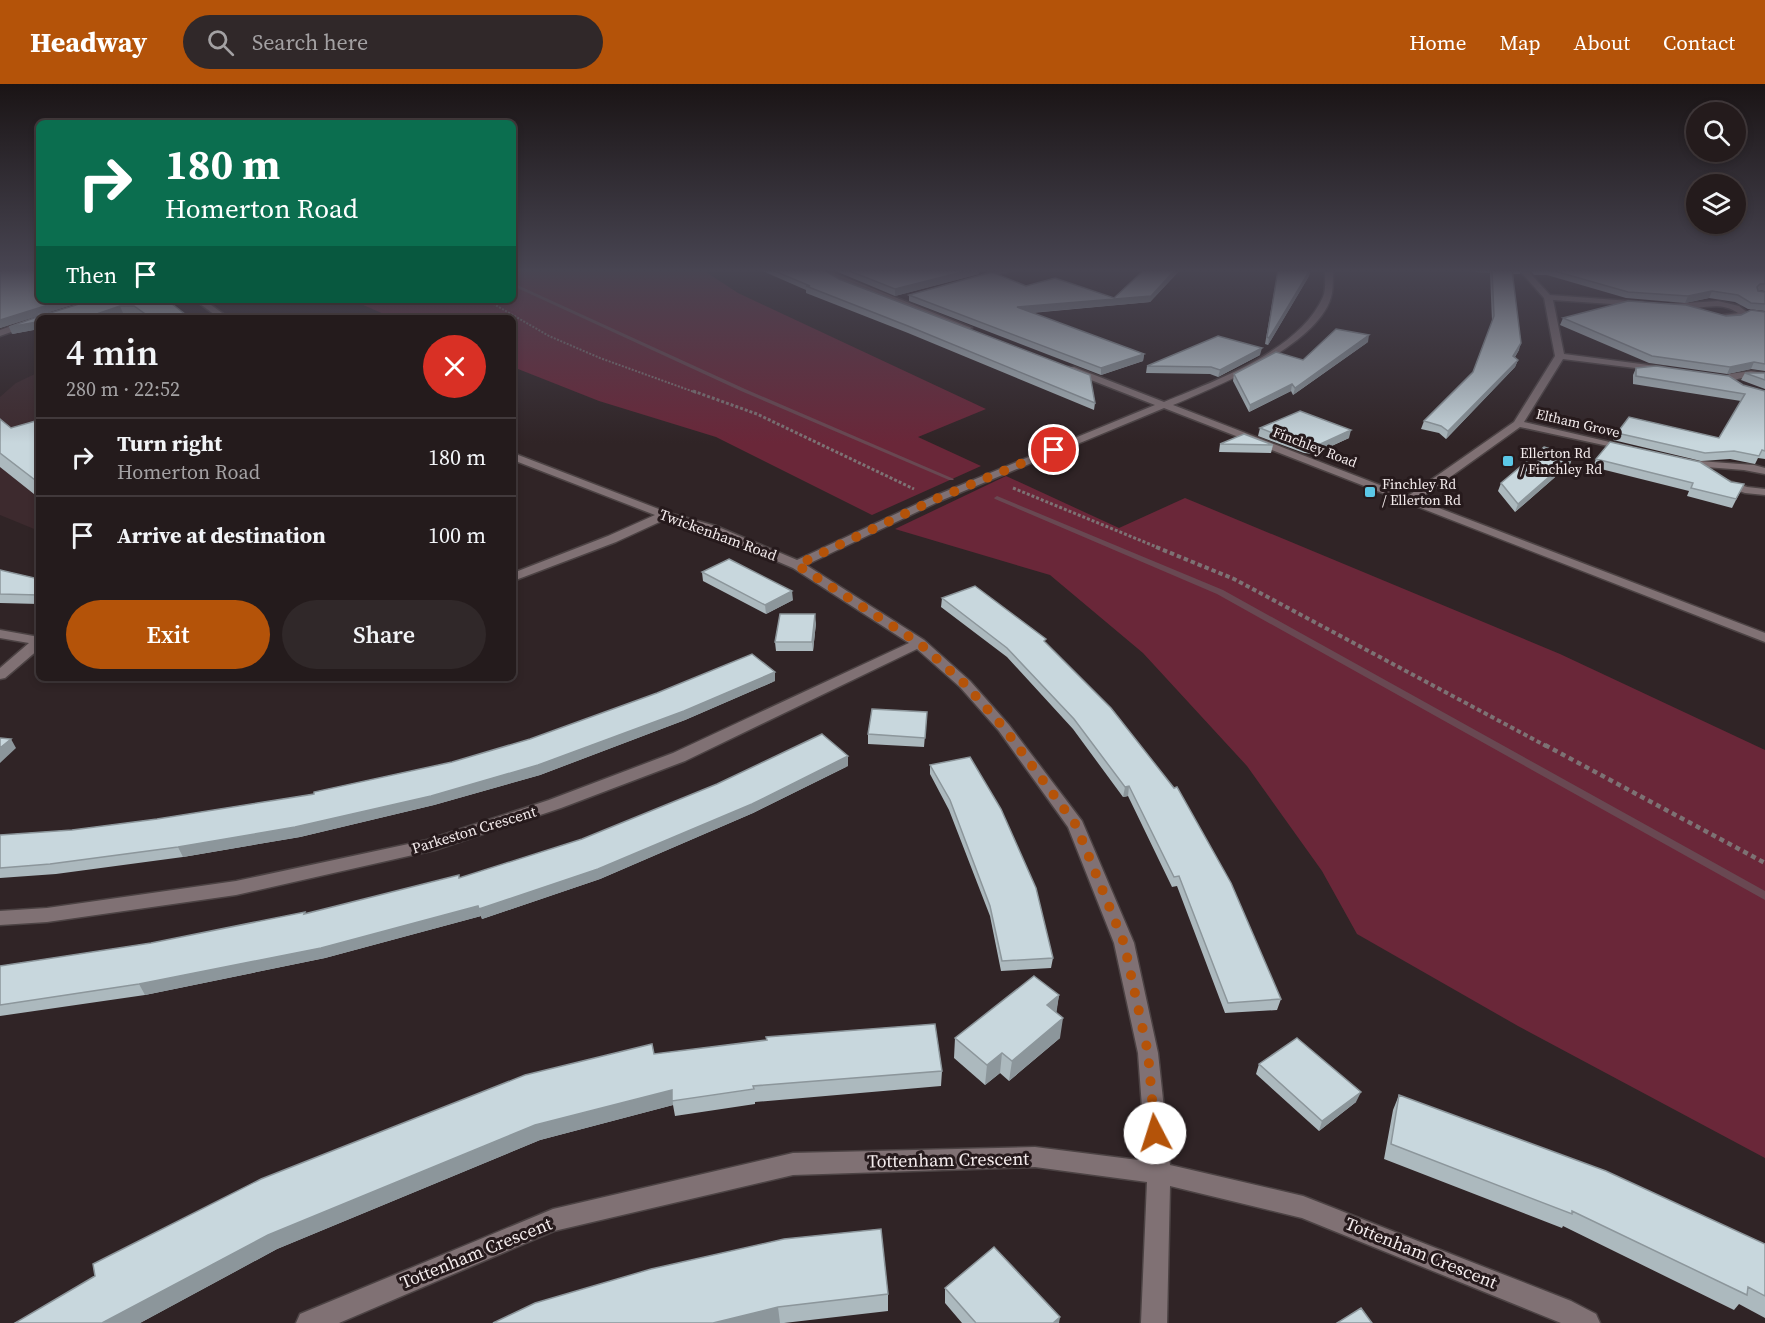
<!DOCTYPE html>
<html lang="en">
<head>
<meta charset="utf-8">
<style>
  :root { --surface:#241b1c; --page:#302829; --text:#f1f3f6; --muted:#a3a1a3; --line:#41393b; --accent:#b45309 }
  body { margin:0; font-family:"Source Serif 4",serif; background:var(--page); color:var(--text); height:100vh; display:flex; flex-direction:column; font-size:22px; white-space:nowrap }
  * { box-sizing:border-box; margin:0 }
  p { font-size:20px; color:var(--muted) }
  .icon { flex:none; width:33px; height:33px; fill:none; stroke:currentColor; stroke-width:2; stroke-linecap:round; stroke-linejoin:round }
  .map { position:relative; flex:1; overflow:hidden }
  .sheet { position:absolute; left:36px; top:231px; width:480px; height:366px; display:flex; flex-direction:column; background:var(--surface); border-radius:9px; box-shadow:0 3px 9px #0003,0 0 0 2px var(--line) }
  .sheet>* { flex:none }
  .banner { position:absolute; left:36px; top:36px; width:480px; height:183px; border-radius:9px; box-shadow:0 3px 9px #0003,0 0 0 2px var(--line); background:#0b6e4f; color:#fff; overflow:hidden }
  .tools { position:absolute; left:1686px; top:18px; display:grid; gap:12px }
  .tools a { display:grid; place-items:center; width:60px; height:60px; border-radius:50%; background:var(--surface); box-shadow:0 3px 9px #0003,0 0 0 2px var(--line); font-size:30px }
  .pin { position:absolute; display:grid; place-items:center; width:51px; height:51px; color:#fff; margin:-26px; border:3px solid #fff; border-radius:50%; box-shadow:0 2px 6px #0007 }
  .me { position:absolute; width:66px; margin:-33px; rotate:355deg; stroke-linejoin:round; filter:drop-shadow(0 0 4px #0008) }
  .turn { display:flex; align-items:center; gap:21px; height:126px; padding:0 30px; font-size:27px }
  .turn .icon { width:78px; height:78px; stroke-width:2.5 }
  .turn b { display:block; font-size:42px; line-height:51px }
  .then { display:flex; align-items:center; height:57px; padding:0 30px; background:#0003; gap:12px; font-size:22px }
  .round { display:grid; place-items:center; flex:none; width:63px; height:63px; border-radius:32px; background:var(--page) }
  .headline { display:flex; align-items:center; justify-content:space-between; height:102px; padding:0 30px }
  h1 { font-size:36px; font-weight:600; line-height:45px }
  .button { display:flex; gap:12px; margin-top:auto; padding:12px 30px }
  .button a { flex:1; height:69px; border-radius:36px; background:var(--accent); color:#fff; font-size:24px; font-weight:600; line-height:69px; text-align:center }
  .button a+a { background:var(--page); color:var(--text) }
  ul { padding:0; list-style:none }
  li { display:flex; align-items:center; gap:18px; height:78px; padding:0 30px; border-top:2px solid var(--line) }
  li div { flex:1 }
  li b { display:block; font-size:22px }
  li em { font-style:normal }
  header { display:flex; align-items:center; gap:36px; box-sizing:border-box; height:84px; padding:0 30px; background:var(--accent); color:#fff }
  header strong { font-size:28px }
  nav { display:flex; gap:33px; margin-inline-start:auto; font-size:21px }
  .search { width:420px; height:54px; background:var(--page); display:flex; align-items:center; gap:15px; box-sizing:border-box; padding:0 21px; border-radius:33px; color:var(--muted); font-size:22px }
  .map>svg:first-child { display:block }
</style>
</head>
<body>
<header>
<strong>Headway</strong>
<div class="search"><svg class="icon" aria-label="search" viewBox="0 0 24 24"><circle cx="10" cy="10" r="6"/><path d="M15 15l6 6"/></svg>Search here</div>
<nav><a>Home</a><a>Map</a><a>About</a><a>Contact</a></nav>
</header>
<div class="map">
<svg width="1765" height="1239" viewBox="0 0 1765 1239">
  <rect width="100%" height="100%" fill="#302426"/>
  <!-- built -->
  <path fill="#3d2a2e" d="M39,288V447L0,431V313L16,299Z"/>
  <!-- green -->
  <path fill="#6a2739" d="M513,186H703L738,209L986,325L918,353L981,382L872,431L716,353L599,317L513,283V234H393L352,216H513Z
    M1006,392L1119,444L1185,414L1560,570L1765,666V1074L1518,942L1357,850L1322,787L1247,682L1143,569L1050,491L895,445Z"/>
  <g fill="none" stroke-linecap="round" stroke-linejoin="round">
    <!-- stream -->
    <path fill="#694852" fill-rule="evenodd" d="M513,199L745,305L954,395L953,396H949L741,307L513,202Z
      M997,412L1223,506L1765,807V816L1217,510L995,415L994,414Z"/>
    <!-- minor casing -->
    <g stroke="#4c4344" stroke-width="3">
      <path id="minor" d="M817,186H827L972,244L965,246Z
        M1002,186H1014L976,197L972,195Z
        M1325,186H1333C1333,193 1333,202 1332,209C1323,260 1215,303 1173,321L1408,412L1514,338L1555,272L1544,214L1519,186H1527L1550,211L1643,218V222H1640L1553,216L1564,270L1664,283L1669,286L1667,288L1563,275L1524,338L1631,363V367L1520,343L1418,416L1765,549V558L1164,324L940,417L806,481L924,556L970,597L1009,641L1082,737L1134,859L1158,969L1170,1081L1303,1112L1571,1217L1596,1230L1600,1239H1561L1302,1134L1170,1102L1167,1239H1141L1147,1098L1035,1083L793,1091L554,1147L339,1239H296L300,1230L553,1125L793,1069L1035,1063L1146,1077L1138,969L1114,859L1068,743L999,647L960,603L917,565L685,677L561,724L435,766L236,811L47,838L0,841V827L47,824L236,797L427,756L549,716L673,669L909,559L793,484L708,448L666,435L616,458L513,497V489L608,452L655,431L513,376V369L669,429L716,442L797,476L932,413L1155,321L1068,287V283H1074L1164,318C1215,297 1299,267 1323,213C1326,206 1325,194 1325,186Z
        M195,216H204L229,234H219Z
        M1718,217L1739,222L1748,229C1741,235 1730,239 1722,233L1723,231L1738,229C1714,212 1685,234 1666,222L1670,220Z
        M39,232L43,234H39V238L0,252V246Z
        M1751,287L1765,289V295C1752,293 1741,292 1730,298L1725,295L1729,290Z
        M1685,376L1754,381L1765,384V390L1744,386L1681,381L1680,379Z
        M1723,395L1747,403L1765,405V411L1745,409L1719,400V396Z
        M0,546L39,553V565L5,594L0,595V584L29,559L0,554Z"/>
    </g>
    <!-- path-far3 -->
    <path stroke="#7d7274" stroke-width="2" stroke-dasharray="2 1.5" stroke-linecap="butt" d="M487,216L549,252L600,274L697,309"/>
    <!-- path-far2 -->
    <path stroke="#7d7274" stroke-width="3" stroke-dasharray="3 2" stroke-linecap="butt" d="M693,307L757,330L914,405
      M1013,404L1159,464"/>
    <!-- path-far1 -->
    <path stroke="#7d7274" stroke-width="4" stroke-dasharray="4.5 3" stroke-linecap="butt" d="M1156,463L1234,495L1548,663"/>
    <!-- path -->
    <path stroke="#7d7274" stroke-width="4.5" stroke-dasharray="5 4" stroke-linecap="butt" d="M1545,661L1765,779"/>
    <!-- minor -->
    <use href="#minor" fill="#807174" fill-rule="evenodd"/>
  </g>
  <!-- wall -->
  <path fill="#acb9be" d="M0,186L88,216L45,229L167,216L190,234H144L136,229H123L108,234H39V245L12,250L37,233V232L0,244Z
    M760,186H824L839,195L1095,319L1094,326L908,249L806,209V206Z
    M833,186H979V190L895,212Z
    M1144,186H1180L1150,218L1032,229L1144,270L1143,277L1101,291L909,217V211L1114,214Z
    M1277,186H1310L1309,192L1268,261L1265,260L1277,191Z
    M1474,186H1521L1520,190H1513L1519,266L1515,273L1518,276L1515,283L1446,355L1439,349L1421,345L1424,337L1473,288L1492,237L1490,189L1475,188Z
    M1530,186H1765V207L1758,206L1765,208V227L1748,225L1735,218L1709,214L1685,219L1626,214L1547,191H1534Z
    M1765,228V287L1751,285L1727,290L1649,279L1560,241L1563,234L1726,232Z
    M1368,258L1293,311L1291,307L1249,328L1233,297L1234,290L1303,276Z
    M1260,271L1218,293L1210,290L1146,289L1147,282Z
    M1636,284L1743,301L1765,307V375L1758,374L1755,380L1730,375L1701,377L1613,356L1617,349L1719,354L1741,317L1633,300V291Z
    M1745,289H1765V305L1741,296Z
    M0,335L11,344L39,336V414L0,383Z
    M1260,344L1349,354L1314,370L1304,369L1258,352Z
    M1220,360L1273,361L1271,369L1219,368Z
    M1573,372L1570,380L1515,428L1498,407L1501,399Z
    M1596,375L1731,398L1744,400L1732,424L1687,412L1689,407L1593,383Z
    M0,486L39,495V520L0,519Z
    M702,488L793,516L766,530L703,497Z
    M942,514L1046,559L1281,915L1277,926L1225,929L1177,802L1172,803L1128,712L1123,713L1073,645L1007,573L941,523Z
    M816,539L813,567H776L775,558Z
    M775,597L685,636L540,691L434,721L300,753L183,773L56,790L0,794V751L72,746L157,735L314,710L452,678Z
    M927,628L924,663L868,660V650Z
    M930,681L1053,874L1051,884L1001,887L990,832L949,726L930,690Z
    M848,682L753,729L600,795L482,835L481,832L325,874L145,911L0,932V882L151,859L306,830L460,794Z
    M1059,911L1056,928L1060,954L1009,997L1000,989L985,1001L954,974L955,954Z
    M654,970L942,987L941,1002L755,1018V1020L675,1032L673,1021L540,1056L277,1165L140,1239H15Z
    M1259,980L1356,1018L1319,1047L1256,990Z
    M1399,1011L1765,1160V1234L1739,1220L1734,1226L1563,1142L1562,1144L1384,1075L1393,1026Z
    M945,1204L1059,1239H962L945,1219Z
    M888,1210V1227L784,1239H493Z"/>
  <!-- shaded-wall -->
  <path fill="#8c969b" d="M970,186H979V190L895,212V205Z
    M1175,186H1180L1150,218L1017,230V223L1151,212Z
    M1310,186L1309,192L1268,261L1269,254Z
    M1712,207L1709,214L1685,219L1688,212Z
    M64,216H88L0,244V236Z
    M120,222L123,229L108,234H85Z
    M36,238L39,245L12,250L9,243Z
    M1369,251L1368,258L1293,311L1295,304Z
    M1521,259L1519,266L1511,279L1513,272Z
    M1262,264L1260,271L1218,293L1220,286Z
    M1144,270L1143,277L1101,291V284Z
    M1518,276L1515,283L1446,355L1448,347Z
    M1754,278L1751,285L1727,290L1730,283Z
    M1292,300L1291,307L1249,328L1250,321Z
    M1351,346L1349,354L1314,370L1316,362Z
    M1573,372L1570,380L1515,428L1518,420Z
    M792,507L793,516L766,530L765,521Z
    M815,530L816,539L813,567L812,558Z
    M775,588V597L685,636L540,691L434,721L300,753L183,773L178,763Z
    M11,655L16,664L0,679V664Z
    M848,672V682L753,729L600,795L482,835L479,825Z
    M1129,702L1128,712L1123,713L1125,703Z
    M478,822L481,832L325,874L145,911L139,900Z
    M1059,911L1056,932L1047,921Z
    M1063,934L1060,954L1009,997L1012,977Z
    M1002,969L1000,989L985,1001L987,981Z
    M672,1006L673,1021L540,1056L277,1165L140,1239H102L268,1151L535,1041Z
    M1361,1008L1356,1018L1319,1047L1322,1037Z
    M778,1223L780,1239H713Z
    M1060,1233L1059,1239H1053Z"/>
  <!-- building -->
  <path fill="#c8d7dd" stroke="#8c969b" stroke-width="1.5" d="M0,186H39V216H64L0,236Z
    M772,186H824L839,195L1090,291L1095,319L908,242L806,202H810Z
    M847,186H970L895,205Z
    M1144,186H1175L1151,212L1017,223L1144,270L1101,284L909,211L992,188L1026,202L1055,194L1114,214Z
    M1278,186H1310L1269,254L1267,253Z
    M1492,186H1512L1521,259L1513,272L1518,276L1448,347L1441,342L1424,337L1473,288L1494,232Z
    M1551,186H1765V200H1760L1757,203L1758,207L1765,208V220L1751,219L1738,211L1712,207L1688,212L1628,208Z
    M92,216H167L190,234H151L134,222H120L85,234H39V246L36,238L9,243L37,233L38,229H50Z
    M1628,217L1686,221L1726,232L1741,231L1751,226L1765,228V280L1754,278L1730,283L1652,272L1563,234Z
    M1336,245L1369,251L1295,304L1292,300L1250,321L1234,290L1276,268L1303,276Z
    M1218,252L1262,264L1220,286L1211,283L1147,282Z
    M1656,282L1729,292L1743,301L1765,307V367L1762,366L1759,372L1734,367L1705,369L1617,349L1629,333L1719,354L1745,310L1636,292V284Z
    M1745,289H1765V296Z
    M1300,327L1351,346L1316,362H1306L1260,344Z
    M0,335L11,344L39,336V399L0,369Z
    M1244,350L1273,361L1220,360Z
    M1610,358L1700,378L1731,398L1744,400L1736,415L1691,404L1693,399L1596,375Z
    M1544,363L1573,372L1518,420L1501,399Z
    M729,475L792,507L765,521L702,488Z
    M0,486L39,495V511L0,510Z
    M975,502L1046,555L1044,557L1111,624L1174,704L1177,703L1231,799L1281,915L1228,919L1179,792L1174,793L1129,702L1125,703L1074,635L1007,564L942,514Z
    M780,530H815L812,558H775Z
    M752,570L775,588L684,627L538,681L431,712L295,743L178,763L50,780L0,784V751L72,746L157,735L314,710V708L452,678L530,655L657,609Z
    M872,625L927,628L925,654L868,650Z
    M822,650L848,672L752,720L598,785L479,825L478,822L321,864L139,900L0,921V882L151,859L305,828L304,830L459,791V794L582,755L717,700Z
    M0,654L11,655L0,664Z
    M970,673L1001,725L1036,804L1053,874L1002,877L990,822L950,716L930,681Z
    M1034,892L1059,911L1047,921L1063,934L1012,977L1002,969L987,981L955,954Z
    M935,940L942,987L753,1002L754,1005L672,1017V1006L535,1041L268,1151L102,1239H15L95,1192L93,1180L261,1095L525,991L652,960L654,970L767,956L766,953Z
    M1297,954L1361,1008L1322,1037L1259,980Z
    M1399,1011L1606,1087L1765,1160V1212L1748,1203L1747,1211L1572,1127V1130L1391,1060Z
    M881,1145L888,1210L778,1223L713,1239H493L535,1219L651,1185L784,1155Z
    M994,1163L1060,1233L1053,1239H976L945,1204Z
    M1361,1224L1372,1239H1337Z"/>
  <!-- sky -->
  <linearGradient id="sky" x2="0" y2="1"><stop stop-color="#1a1415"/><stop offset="0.52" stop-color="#484552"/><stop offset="1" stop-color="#484552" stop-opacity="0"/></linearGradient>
  <rect width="1765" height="359" fill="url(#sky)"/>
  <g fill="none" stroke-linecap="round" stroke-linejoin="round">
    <!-- route -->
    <path stroke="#b45309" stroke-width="10" stroke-dasharray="0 18" d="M1054,366L936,415L797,481L919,559L965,600L1004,644L1076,741L1124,859L1148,969L1155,1049"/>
  </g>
  <!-- markers -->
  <g fill="#5bc8e7" stroke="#261a1c" stroke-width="2">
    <rect x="1502" y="371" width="12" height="12" rx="3"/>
    <rect x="1364" y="402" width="12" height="12" rx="3"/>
  </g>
  <g text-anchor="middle" stroke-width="6" stroke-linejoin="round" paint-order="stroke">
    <!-- far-street labels -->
    <g font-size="14" fill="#f4eced" stroke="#261a1c">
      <text transform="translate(1578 339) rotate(13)" y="5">Eltham Grove</text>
      <text transform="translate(1315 363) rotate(21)" y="5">Finchley Road</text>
    </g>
    <!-- far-poi labels -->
    <g font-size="14" fill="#f4eced" stroke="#261a1c" text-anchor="start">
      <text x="1520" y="374">Ellerton Rd<tspan x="1520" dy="16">/ Finchley Rd</tspan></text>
      <text x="1382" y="405">Finchley Rd<tspan x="1382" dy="16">/ Ellerton Rd</tspan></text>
    </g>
    <!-- street labels -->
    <g font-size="15" fill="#f4eced" stroke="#261a1c">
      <text transform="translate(718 451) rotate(20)" y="5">Twickenham Road</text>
      <text transform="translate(474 746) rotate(-17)" y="5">Parkeston Crescent</text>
    </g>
    <!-- near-street labels -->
    <g font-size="18" fill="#f4eced" stroke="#261a1c">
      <text transform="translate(948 1076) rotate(-1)" y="6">Tottenham Crescent</text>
      <text transform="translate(476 1169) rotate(-22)" y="6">Tottenham Crescent</text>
      <text transform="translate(1421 1169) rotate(22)" y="6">Tottenham Crescent</text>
    </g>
  </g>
</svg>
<div class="tools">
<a><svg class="icon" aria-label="search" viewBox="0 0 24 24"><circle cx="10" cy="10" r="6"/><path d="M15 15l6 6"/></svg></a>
<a><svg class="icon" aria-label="layers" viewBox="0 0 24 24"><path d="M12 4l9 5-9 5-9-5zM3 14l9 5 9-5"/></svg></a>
</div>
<div class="pin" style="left:1054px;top:366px;background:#d93025"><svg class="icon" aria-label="arrive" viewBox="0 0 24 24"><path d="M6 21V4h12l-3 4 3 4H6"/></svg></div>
<svg class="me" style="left:1155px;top:1049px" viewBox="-20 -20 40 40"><circle r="19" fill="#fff"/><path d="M0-13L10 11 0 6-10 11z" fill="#b45309"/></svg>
<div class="banner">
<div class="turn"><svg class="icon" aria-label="right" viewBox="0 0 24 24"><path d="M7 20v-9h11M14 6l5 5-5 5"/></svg><div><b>180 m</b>Homerton Road</div></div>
<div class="then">Then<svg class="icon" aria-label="arrive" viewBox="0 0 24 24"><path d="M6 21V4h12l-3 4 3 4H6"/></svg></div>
</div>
<section class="sheet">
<div class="headline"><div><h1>4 min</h1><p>280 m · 22:52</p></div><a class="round" style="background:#d93025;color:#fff"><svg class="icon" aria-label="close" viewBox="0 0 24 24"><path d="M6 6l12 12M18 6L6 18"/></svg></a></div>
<ul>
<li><svg class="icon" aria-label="right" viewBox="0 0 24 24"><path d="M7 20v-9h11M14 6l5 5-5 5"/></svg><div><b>Turn right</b><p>Homerton Road</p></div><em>180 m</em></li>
<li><svg class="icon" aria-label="arrive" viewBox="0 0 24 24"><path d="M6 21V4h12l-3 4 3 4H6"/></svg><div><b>Arrive at destination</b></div><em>100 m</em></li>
</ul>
<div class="button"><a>Exit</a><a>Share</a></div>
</section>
</div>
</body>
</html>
